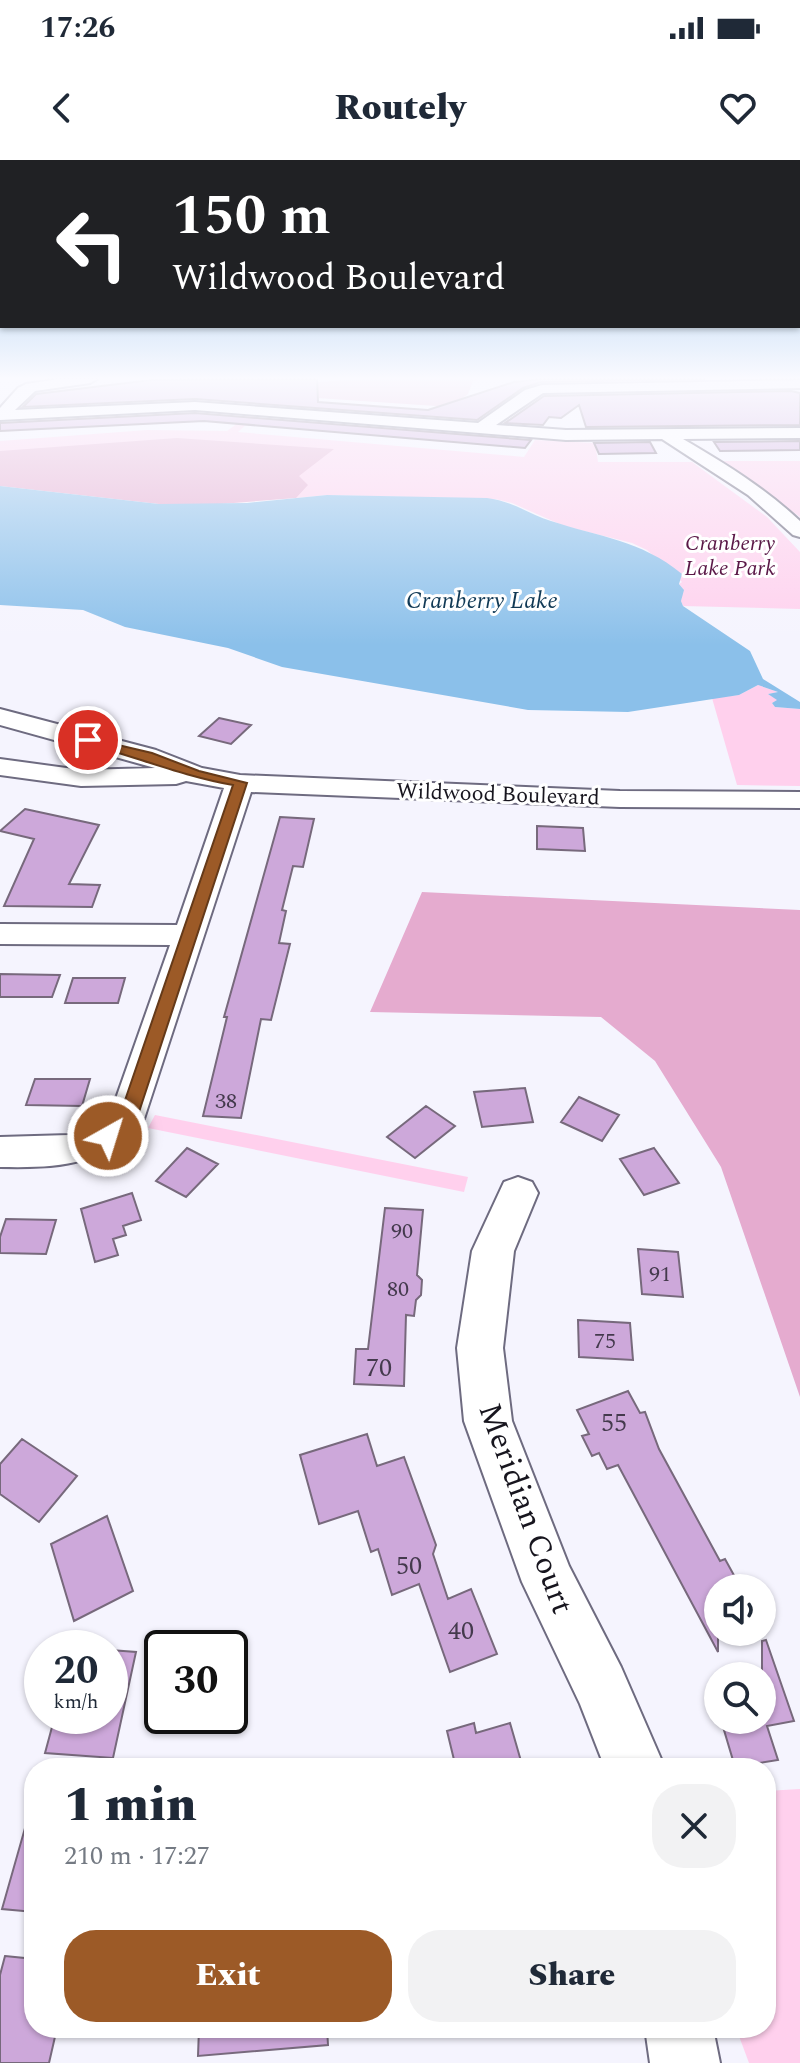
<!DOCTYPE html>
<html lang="en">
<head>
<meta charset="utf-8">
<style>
  :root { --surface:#fff; --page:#f2f2f3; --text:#1f2937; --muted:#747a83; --accent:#9c5a27 }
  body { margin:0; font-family:Spectral,serif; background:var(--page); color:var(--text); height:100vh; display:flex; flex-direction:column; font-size:30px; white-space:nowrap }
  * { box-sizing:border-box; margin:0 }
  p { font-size:26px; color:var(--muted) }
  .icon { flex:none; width:44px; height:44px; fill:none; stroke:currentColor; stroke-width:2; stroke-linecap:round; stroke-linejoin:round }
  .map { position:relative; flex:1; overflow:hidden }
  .panel { position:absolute; left:24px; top:1598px; width:752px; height:280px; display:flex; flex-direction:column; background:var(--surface); border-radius:32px; box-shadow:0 2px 6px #0004 }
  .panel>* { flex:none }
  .hud { position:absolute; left:0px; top:0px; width:800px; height:168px; box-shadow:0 2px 6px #0004; background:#202124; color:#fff; overflow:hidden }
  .buttons { position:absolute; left:704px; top:1414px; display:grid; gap:16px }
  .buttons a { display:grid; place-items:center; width:72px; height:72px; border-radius:50%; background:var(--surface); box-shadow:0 2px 6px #0004; font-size:40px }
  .speed { position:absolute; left:24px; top:1470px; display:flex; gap:16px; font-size:40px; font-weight:700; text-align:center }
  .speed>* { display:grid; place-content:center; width:104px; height:104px; border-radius:50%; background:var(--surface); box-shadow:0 2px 6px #0004; line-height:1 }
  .speed small { font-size:20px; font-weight:400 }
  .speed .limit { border:4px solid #111; border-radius:12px; background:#fff; color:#111 }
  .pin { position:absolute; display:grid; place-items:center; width:68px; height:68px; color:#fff; margin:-34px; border:4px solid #fff; border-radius:50%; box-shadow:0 2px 8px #0007 }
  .me { position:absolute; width:88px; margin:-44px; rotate:39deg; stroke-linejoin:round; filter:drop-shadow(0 0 6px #0008) }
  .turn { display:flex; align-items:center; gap:28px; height:168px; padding:0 40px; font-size:36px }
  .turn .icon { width:104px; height:104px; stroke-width:2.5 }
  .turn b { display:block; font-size:56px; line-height:68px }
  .round { display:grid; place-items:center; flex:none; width:84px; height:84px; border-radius:32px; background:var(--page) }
  .head { display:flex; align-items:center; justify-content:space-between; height:136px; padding:0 40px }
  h1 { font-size:48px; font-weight:800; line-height:60px }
  .button { display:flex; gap:16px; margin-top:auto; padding:16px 40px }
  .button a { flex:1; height:92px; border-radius:32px; background:var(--accent); color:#fff; font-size:32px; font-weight:800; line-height:92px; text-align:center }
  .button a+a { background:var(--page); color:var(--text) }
  .status { display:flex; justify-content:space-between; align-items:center; height:56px; padding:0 40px; background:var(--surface); direction:ltr }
  .status svg { height:22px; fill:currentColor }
  header { display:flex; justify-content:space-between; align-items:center; height:104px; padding:0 40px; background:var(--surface); font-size:36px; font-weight:800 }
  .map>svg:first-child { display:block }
</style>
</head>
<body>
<div class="status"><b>17:26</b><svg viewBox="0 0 49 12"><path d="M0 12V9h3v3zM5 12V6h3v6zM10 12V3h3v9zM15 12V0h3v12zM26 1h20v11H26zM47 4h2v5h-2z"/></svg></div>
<header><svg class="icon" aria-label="back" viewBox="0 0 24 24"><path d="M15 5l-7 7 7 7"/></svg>Routely<svg class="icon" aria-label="heart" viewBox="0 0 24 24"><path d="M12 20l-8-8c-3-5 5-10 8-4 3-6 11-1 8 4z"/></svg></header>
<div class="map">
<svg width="800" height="1903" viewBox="0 0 800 1903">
  <rect width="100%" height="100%" fill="#f5f4fe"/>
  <!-- green -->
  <path fill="#ffd0ed" d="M249,255H257L238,272L524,297L535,280L595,283L598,302H692L767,357L800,392V449L683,446L681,441L683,429L679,424L682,422L647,390L632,383L564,366L512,343L495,339L327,335L296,338L0,326V281L147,270L227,271Z
    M722,301H800V357Z
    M758,525L778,532L768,534L778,540L772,543L775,547L800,549V626L737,625L712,538L739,535Z
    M155,955L468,1017L464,1032L148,968Z
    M800,1629V1903H749L736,1868H766V1631Z"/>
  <!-- forest -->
  <path fill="#e5abcf" d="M366,219H481L473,221L468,234L451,247L258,234L86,239L83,246H56L65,237Z
    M177,278L334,289L299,316L308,325L296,338L221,344H159L0,326V291Z
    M422,732L800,750V1237L721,1007L655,901L601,857L370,852Z"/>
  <!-- water -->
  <path fill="#8bc0ea" d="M0,326L159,344L247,343L327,335L487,338C512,341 529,354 551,361C599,377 641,380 682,414L679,424L684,430L681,441L683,446L750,491L763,519L800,542V549L775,547L772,543L777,540L768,534L778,532L758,525L739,535L628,552L528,550L282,507L228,488L125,467L83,450L0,445Z"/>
  <!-- building -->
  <path fill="#cda8da" stroke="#77697c" stroke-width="2" d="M317,219L318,242L428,250L514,222L542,219H705L541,222L523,228L477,260L195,239L23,247L36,234L151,220Z
    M791,231L800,233V265L586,267L579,245L561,258L549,257L543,265L505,263L544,236Z
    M195,253L531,280L525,288L204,261L0,271V263Z
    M800,281V290L720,291L714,282Z
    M650,282L656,293L599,294L594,283Z
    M219,558L251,565L231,584L199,576Z
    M25,649L99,665L69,724L100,725L92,747L4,746L34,679L0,671Z
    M280,657L314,659L303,707L293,706L282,750L286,751L279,783L290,784L271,860L261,859L241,958L203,956L227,857H224Z
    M537,666L583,668L585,691L537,689Z
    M0,814L60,815L52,837H0Z
    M73,818H125L118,843H65Z
    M35,919H90L82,946L26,945Z
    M525,928L533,962L482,967L474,932Z
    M579,937L619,955L602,981L561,962Z
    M426,946L455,966L415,998L387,977Z
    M187,988L218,1004L186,1037L156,1021Z
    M654,988L679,1023L644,1035L620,999Z
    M132,1033L141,1060L123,1066L126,1075L113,1079L118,1095L95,1102L81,1049Z
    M385,1048L423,1050L417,1115L422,1120L421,1135L416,1140L414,1156L406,1155L404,1226L354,1224L356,1189H368Z
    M6,1059L56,1060L46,1094L0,1093V1077Z
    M638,1089L678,1092L683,1137L642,1134Z
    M578,1160L630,1163L633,1200L579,1197Z
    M628,1231L640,1253L645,1252L659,1289L720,1401L725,1399L741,1428H718V1492L618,1305L607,1309L599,1293L592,1296L582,1276L589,1274L577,1250Z
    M367,1274L377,1306L404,1297L436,1385L433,1394L448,1439L471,1429L497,1494L450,1512L419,1424L392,1435L378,1389L371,1392L358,1351L319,1364L300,1295Z
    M22,1279L77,1316L39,1362L0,1334V1304Z
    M107,1356L133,1431L74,1461L51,1384Z
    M766,1480L794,1561L767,1566L778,1600L735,1607L721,1560H762V1481Z
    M110,1490L136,1492L113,1598L45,1593L55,1556H110Z
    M474,1563L476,1573L510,1563L523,1608H456L447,1571Z
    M27,1661L34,1662V1752L2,1749Z
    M5,1796L34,1799V1868H57L49,1903H0V1815Z
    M199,1868H327L328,1885L198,1896Z"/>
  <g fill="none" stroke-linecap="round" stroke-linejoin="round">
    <!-- minor casing -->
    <g stroke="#6e6b80" stroke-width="4">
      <path id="minor" d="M60,219H97L90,223L35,231L15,250L195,242L478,263L525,230L542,225L800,220V228L543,233L496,265L566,270L800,268V278L683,279C724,303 765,328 800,361V377L793,375L748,335L662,279L566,280L195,250L0,260V248L18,228L26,224Z
        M0,549L156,590L202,608L240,615L620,631L800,632V648L620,647L251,632L142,965C97,1006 59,1008 0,1007V977L69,975L84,968L113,947L170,785L0,784V764L177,765L224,628L186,621L176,624L81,626L0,615V599L81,610L155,608L0,565Z
        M518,1017L532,1022L538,1033L514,1091L503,1188L512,1261L569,1406L621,1507L665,1608H605L580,1544L522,1422L464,1261L457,1188L472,1091L504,1022Z
        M645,1868H713L720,1903H650Z"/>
    </g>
    <!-- minor -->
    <use href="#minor" fill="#fff" fill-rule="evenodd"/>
  </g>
  <!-- sky -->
  <linearGradient id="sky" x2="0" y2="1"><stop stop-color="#83b9e9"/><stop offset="0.45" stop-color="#fafaff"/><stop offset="1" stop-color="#fafaff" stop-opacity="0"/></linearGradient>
  <rect width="800" height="485" fill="url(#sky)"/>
  <!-- route -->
  <path fill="#9c5a27" stroke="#653a19" stroke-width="2" d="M84,577L152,593L199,611L247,623L138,955L114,981L108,983L98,976L121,952L233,625C182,616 134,596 84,583Z"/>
  <g text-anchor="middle" stroke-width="6" stroke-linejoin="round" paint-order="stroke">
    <!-- far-park labels -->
    <g font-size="22" font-style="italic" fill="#5a1847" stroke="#fff">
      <text x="730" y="390">Cranberry<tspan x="730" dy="25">Lake Park</tspan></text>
    </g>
    <!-- far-street labels -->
    <g font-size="22" fill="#17151e" stroke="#fff">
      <text transform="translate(498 633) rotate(2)" y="8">Wildwood Boulevard</text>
    </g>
    <!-- number labels -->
    <g font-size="22" fill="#443a4d">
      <text x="226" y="948">38</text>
      <text x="402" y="1078">90</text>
      <text x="660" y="1121">91</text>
      <text x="398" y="1136">80</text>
      <text x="605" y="1188">75</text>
    </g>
    <!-- far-water labels -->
    <g font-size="24" font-style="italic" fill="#103955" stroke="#fff">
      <text x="482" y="448">Cranberry Lake</text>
    </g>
    <!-- near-number labels -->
    <g font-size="26" fill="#443a4d">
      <text x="379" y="1216">70</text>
      <text x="614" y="1271">55</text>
      <text x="409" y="1414">50</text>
      <text x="461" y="1479">40</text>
    </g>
    <!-- near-street labels -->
    <g font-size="32" fill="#17151e" stroke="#fff">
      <text transform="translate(527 1348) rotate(70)" y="11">Meridian Court</text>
    </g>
  </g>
</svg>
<div class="buttons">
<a><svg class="icon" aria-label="sound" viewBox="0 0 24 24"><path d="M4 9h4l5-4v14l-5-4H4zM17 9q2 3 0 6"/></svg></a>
<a><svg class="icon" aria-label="search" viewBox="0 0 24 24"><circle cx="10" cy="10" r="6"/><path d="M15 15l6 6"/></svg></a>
</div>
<div class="speed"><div>20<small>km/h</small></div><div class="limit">30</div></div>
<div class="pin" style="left:88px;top:580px;background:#d93025"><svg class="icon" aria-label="arrive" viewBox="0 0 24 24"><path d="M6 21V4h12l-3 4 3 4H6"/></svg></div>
<svg class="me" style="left:108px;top:976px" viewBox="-20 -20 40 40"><circle r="17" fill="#9c5a27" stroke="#fff" stroke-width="3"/><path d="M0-11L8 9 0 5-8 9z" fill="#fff"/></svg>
<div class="hud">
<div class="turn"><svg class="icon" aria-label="left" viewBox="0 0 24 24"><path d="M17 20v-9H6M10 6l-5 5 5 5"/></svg><div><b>150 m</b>Wildwood Boulevard</div></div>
</div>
<section class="panel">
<div class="head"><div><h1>1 min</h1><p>210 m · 17:27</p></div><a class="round"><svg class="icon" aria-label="close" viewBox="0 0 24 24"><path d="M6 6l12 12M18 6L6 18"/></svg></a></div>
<div class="button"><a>Exit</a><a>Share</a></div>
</section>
</div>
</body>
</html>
